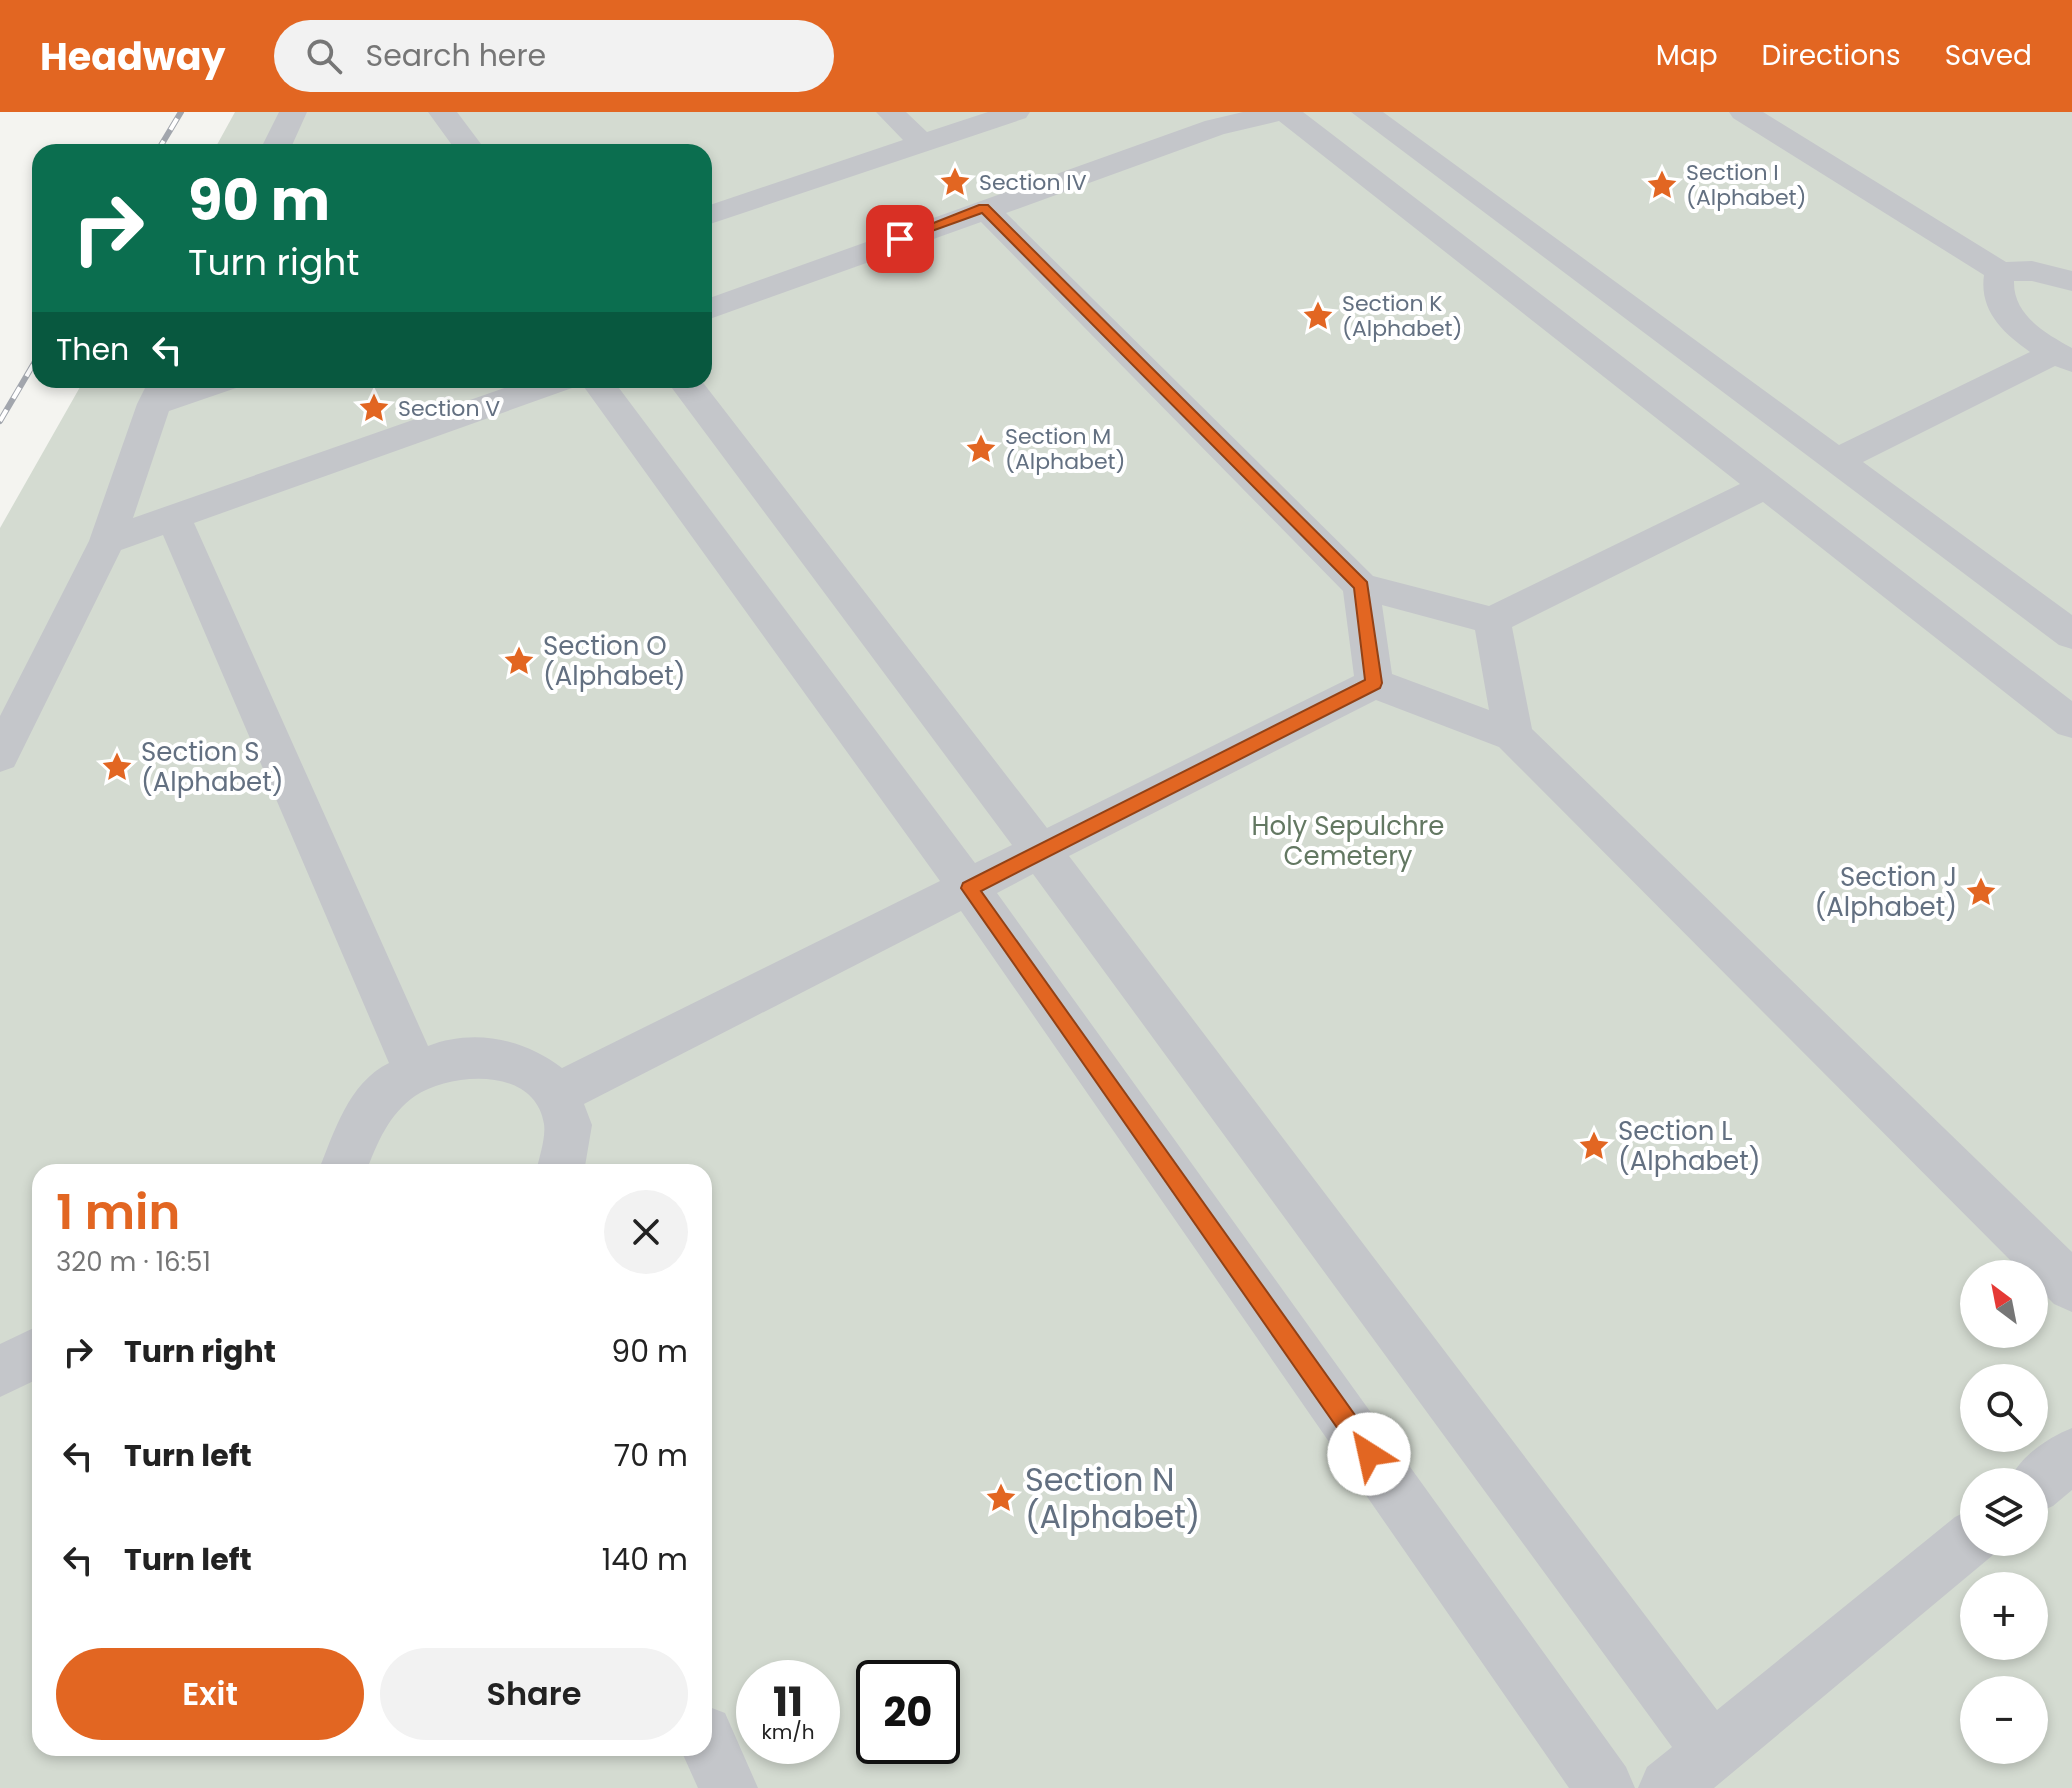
<!DOCTYPE html>
<html lang="en">
<head>
<meta charset="utf-8">
<style>
  :root { --surface:#fff; --page:#f2f2f2; --text:#222; --muted:#767676; --accent:#e26622 }
  body { margin:0; font-family:Poppins,sans-serif; background:var(--page); color:var(--text); height:100vh; display:flex; flex-direction:column; font-size:30px; white-space:nowrap }
  * { box-sizing:border-box; margin:0 }
  p { font-size:26px; color:var(--muted) }
  .icon { flex:none; width:44px; height:44px; fill:none; stroke:currentColor; stroke-width:2; stroke-linecap:round; stroke-linejoin:round }
  .map { position:relative; flex:1; overflow:hidden }
  .panel { position:absolute; left:32px; top:1052px; width:680px; height:592px; display:flex; flex-direction:column; background:var(--surface); border-radius:24px; box-shadow:0 4px 12px #0003 }
  .panel>* { flex:none }
  .hud { position:absolute; left:32px; top:32px; width:680px; height:244px; border-radius:24px; box-shadow:0 4px 12px #0003; background:#0b6e4f; color:#fff; overflow:hidden }
  .needle { width:52px; rotate:328deg }
  .controls { position:absolute; left:1960px; top:1148px; display:grid; gap:16px }
  .controls a { display:grid; place-items:center; width:88px; height:88px; border-radius:50%; background:var(--surface); box-shadow:0 4px 12px #0003; font-size:40px }
  .speed { position:absolute; left:736px; top:1548px; display:flex; gap:16px; font-size:40px; font-weight:700; text-align:center }
  .speed>* { display:grid; place-content:center; width:104px; height:104px; border-radius:50%; background:var(--surface); box-shadow:0 4px 12px #0003; line-height:1 }
  .speed small { font-size:20px; font-weight:400 }
  .speed .limit { border:4px solid #111; border-radius:12px; background:#fff; color:#111 }
  .pin { position:absolute; display:grid; place-items:center; width:68px; height:68px; color:#fff; margin:-34px; border-radius:16px; box-shadow:0 4px 12px #0006 }
  .me { position:absolute; width:88px; margin:-44px; rotate:325deg; stroke-linejoin:round; filter:drop-shadow(0 0 6px #0008) }
  .turn { display:flex; align-items:center; gap:28px; height:168px; padding:0 24px; font-size:36px }
  .turn .icon { width:104px; height:104px; stroke-width:2.5 }
  .turn b { display:block; font-size:56px; line-height:68px }
  .then { display:flex; align-items:center; height:76px; padding:0 24px; background:#0003; gap:16px; font-size:30px }
  .round { display:grid; place-items:center; flex:none; width:84px; height:84px; border-radius:42px; background:var(--page) }
  .head { display:flex; align-items:center; justify-content:space-between; height:136px; padding:0 24px }
  h1 { font-size:48px; font-weight:600; line-height:60px; color:var(--accent) }
  .cta { display:flex; gap:16px; margin-top:auto; padding:16px 24px }
  .cta a { flex:1; height:92px; border-radius:48px; background:var(--accent); color:#fff; font-size:32px; font-weight:600; line-height:92px; text-align:center }
  .cta a+a { background:var(--page); color:var(--text) }
  ul { padding:0; list-style:none }
  li { display:flex; align-items:center; gap:24px; height:104px; padding:0 24px }
  li div { flex:1 }
  li b { display:block; font-size:30px }
  li em { font-style:normal }
  header { display:flex; align-items:center; gap:48px; box-sizing:border-box; height:112px; padding:0 40px; background:var(--accent); color:#fff }
  header strong { font-size:38px }
  nav { display:flex; gap:44px; margin-inline-start:auto; font-size:28px }
  .search { width:560px; height:72px; background:var(--page); display:flex; align-items:center; gap:20px; box-sizing:border-box; padding:0 28px; border-radius:44px; color:var(--muted); font-size:30px }
  .map>svg:first-child { display:block }
</style>
</head>
<body>
<header>
<strong>Headway</strong>
<div class="search"><svg class="icon" aria-label="search" viewBox="0 0 24 24"><circle cx="10" cy="10" r="6"/><path d="M15 15l6 6"/></svg>Search here</div>
<nav><a>Map</a><a>Directions</a><a>Saved</a></nav>
</header>
<div class="map">
<svg width="2072" height="1676" viewBox="0 0 2072 1676">
  <rect width="100%" height="100%" fill="#f4f4f0"/>
  <!-- green -->
  <path fill="#d4dbd1" fill-rule="evenodd" d="M235,0H2072V1676H0V416L84,268H704V40H213ZM40,1060H704V1636H40ZM1974,1162H2034V1222H1974ZM1974,1266H2034V1326H1974ZM1974,1370H2034V1430H1974ZM1974,1474H2034V1534H1974ZM754,1566H822V1634H754ZM874,1566H942V1634H874ZM1974,1578H2034V1638H1974Z"/>
  <g fill="none" stroke-linecap="round" stroke-linejoin="round">
    <!-- minor -->
    <path fill="#c4c6ca" fill-rule="evenodd" d="M279,0H307L289,40H259Z
      M428,0H457L487,40H457Z
      M876,0H906L927,20L988,0H1030L1026,6L704,114V95L903,28Z
      M1243,0H1303L2072,589V626L2058,622L1763,390L1512,515L1532,617L2072,1140V1200L2054,1192L2034,1172V1162H2024L1499,635L1376,588L1069,744L1717,1598L1955,1405L1974,1396V1430H1999L1993,1443L1714,1676H1638L1647,1655L1672,1635L1033,762L997,781L1626,1655L1635,1676H1569L961,799L584,992L592,1013L584,1060H536C539,1046 546,1026 544,1012C535,954 451,960 415,984C389,1002 377,1031 366,1060H318C334,1021 348,971 389,951L163,423L121,438L14,655L0,660V604L89,429L137,292L149,268H183L181,271L190,268H241L236,276L169,299L133,406L527,268H577L572,276L194,411L428,934C474,916 524,927 562,956L940,769L579,268H613L975,751L1012,733L666,268H701L1047,716L1354,564L1343,479L981,110L704,209V188L1205,9ZM1279,9L1740,372L1489,494L1373,464L1006,101L1224,22ZM1382,493L1475,518L1489,598L1392,562Z
      M1351,0H1383L1839,333L2030,240C2003,221 1979,199 1984,163L1733,6L1729,0H1763L2006,150L2032,149L2072,159V179L2032,169H2014C2013,203 2045,221 2072,236V260L2055,254L1863,350L2072,503V537L2059,533Z
      M40,1213V1266L0,1285V1232Z
      M2072,1316V1378L2053,1394L2034,1402V1370H2009C2019,1345 2047,1326 2072,1316Z
      M704,1593L725,1601L758,1676H698L680,1636H704Z"/>
    <!-- rail casing -->
    <g stroke="#a2a6ad" stroke-width="6">
      <path id="rail" d="M157,40L181,0
        M0,309L40,241"/>
    </g>
    <!-- rail -->
    <use href="#rail" stroke="#fff" stroke-width="4" stroke-dasharray="13" stroke-linecap="butt"/>
  </g>
  <!-- route -->
  <path fill="#e26622" stroke="#934216" stroke-width="2" d="M979,93H988L1367,470L1382,571L1380,576L981,779L1377,1334L1380,1342L1377,1350L1369,1353L1361,1350L961,776L963,771L1365,568L1354,476L982,101L904,129L893,127Z"/>
  <!-- icons -->
  <defs>
    <g id="sight-bare" transform="scale(2.4)"><path d="M0-6L1.8-2.2L6-1.7L2.9 1.2L3.7 5.4L0 3.3L-3.7 5.4L-2.9 1.2L-6-1.7L-1.8-2.2Z" fill="#e26622" stroke="#fff" stroke-width="2.5" paint-order="stroke"/></g>
  </defs>
  <g fill-rule="evenodd">
    <use href="#sight-bare" x="955" y="70"/>
    <use href="#sight-bare" x="1662" y="73"/>
    <use href="#sight-bare" x="1318" y="204"/>
    <use href="#sight-bare" x="374" y="296"/>
    <use href="#sight-bare" x="981" y="337"/>
    <use href="#sight-bare" x="519" y="549"/>
    <use href="#sight-bare" x="117" y="655"/>
    <use href="#sight-bare" x="1981" y="780"/>
    <use href="#sight-bare" x="1594" y="1034"/>
    <use href="#sight-bare" x="1001" y="1386"/>
  </g>
  <g text-anchor="middle" stroke-width="8" stroke-linejoin="round" paint-order="stroke">
    <!-- far-poi labels -->
    <g font-size="22" fill="#637081" stroke="#fff" text-anchor="start">
      <text x="1686" y="68">Section I<tspan x="1686" dy="25">(Alphabet)</tspan></text>
      <text x="979" y="78">Section IV</text>
      <text x="1342" y="199">Section K<tspan x="1342" dy="25">(Alphabet)</tspan></text>
      <text x="398" y="304">Section V</text>
      <text x="1005" y="332">Section M<tspan x="1005" dy="25">(Alphabet)</tspan></text>
    </g>
    <!-- poi labels -->
    <g font-size="26" fill="#637081" stroke="#fff" text-anchor="start">
      <text x="543" y="543">Section O<tspan x="543" dy="30">(Alphabet)</tspan></text>
      <text x="141" y="649">Section S<tspan x="141" dy="30">(Alphabet)</tspan></text>
      <text x="1957" y="774" text-anchor="end">Section J<tspan x="1957" dy="30">(Alphabet)</tspan></text>
      <text x="1618" y="1028">Section L<tspan x="1618" dy="30">(Alphabet)</tspan></text>
    </g>
    <!-- park labels -->
    <g font-size="26" fill="#637862" stroke="#fff">
      <text x="1348" y="723">Holy Sepulchre<tspan x="1348" dy="30">Cemetery</tspan></text>
    </g>
    <!-- near-poi labels -->
    <g font-size="32" fill="#637081" stroke="#fff" text-anchor="start">
      <text x="1025" y="1379">Section N<tspan x="1025" dy="37">(Alphabet)</tspan></text>
    </g>
  </g>
</svg>
<div class="controls">
<a><svg class="needle" viewBox="-14 -14 28 28"><path d="M0-13l5 13h-10z" fill="#e53935"/><path d="M0 13l5-13h-10z" fill="#767676"/></svg></a>
<a><svg class="icon" aria-label="search" viewBox="0 0 24 24"><circle cx="10" cy="10" r="6"/><path d="M15 15l6 6"/></svg></a>
<a><svg class="icon" aria-label="layers" viewBox="0 0 24 24"><path d="M12 4l9 5-9 5-9-5zM3 14l9 5 9-5"/></svg></a>
<a>+</a>
<a>−</a>
</div>
<div class="speed"><div>11<small>km/h</small></div><div class="limit">20</div></div>
<div class="pin" style="left:900px;top:127px;background:#d93025"><svg class="icon" aria-label="arrive" viewBox="0 0 24 24"><path d="M6 21V4h12l-3 4 3 4H6"/></svg></div>
<svg class="me" style="left:1369px;top:1342px" viewBox="-20 -20 40 40"><circle r="19" fill="#fff"/><path d="M0-13L10 11 0 6-10 11z" fill="#e26622"/></svg>
<div class="hud">
<div class="turn"><svg class="icon" aria-label="right" viewBox="0 0 24 24"><path d="M7 20v-9h11M14 6l5 5-5 5"/></svg><div><b>90 m</b>Turn right</div></div>
<div class="then">Then<svg class="icon" aria-label="left" viewBox="0 0 24 24"><path d="M17 20v-9H6M10 6l-5 5 5 5"/></svg></div>
</div>
<section class="panel">
<div class="head"><div><h1>1 min</h1><p>320 m · 16:51</p></div><a class="round"><svg class="icon" aria-label="close" viewBox="0 0 24 24"><path d="M6 6l12 12M18 6L6 18"/></svg></a></div>
<ul>
<li><svg class="icon" aria-label="right" viewBox="0 0 24 24"><path d="M7 20v-9h11M14 6l5 5-5 5"/></svg><div><b>Turn right</b></div><em>90 m</em></li>
<li><svg class="icon" aria-label="left" viewBox="0 0 24 24"><path d="M17 20v-9H6M10 6l-5 5 5 5"/></svg><div><b>Turn left</b></div><em>70 m</em></li>
<li><svg class="icon" aria-label="left" viewBox="0 0 24 24"><path d="M17 20v-9H6M10 6l-5 5 5 5"/></svg><div><b>Turn left</b></div><em>140 m</em></li>
</ul>
<div class="cta"><a>Exit</a><a>Share</a></div>
</section>
</div>
</body>
</html>
